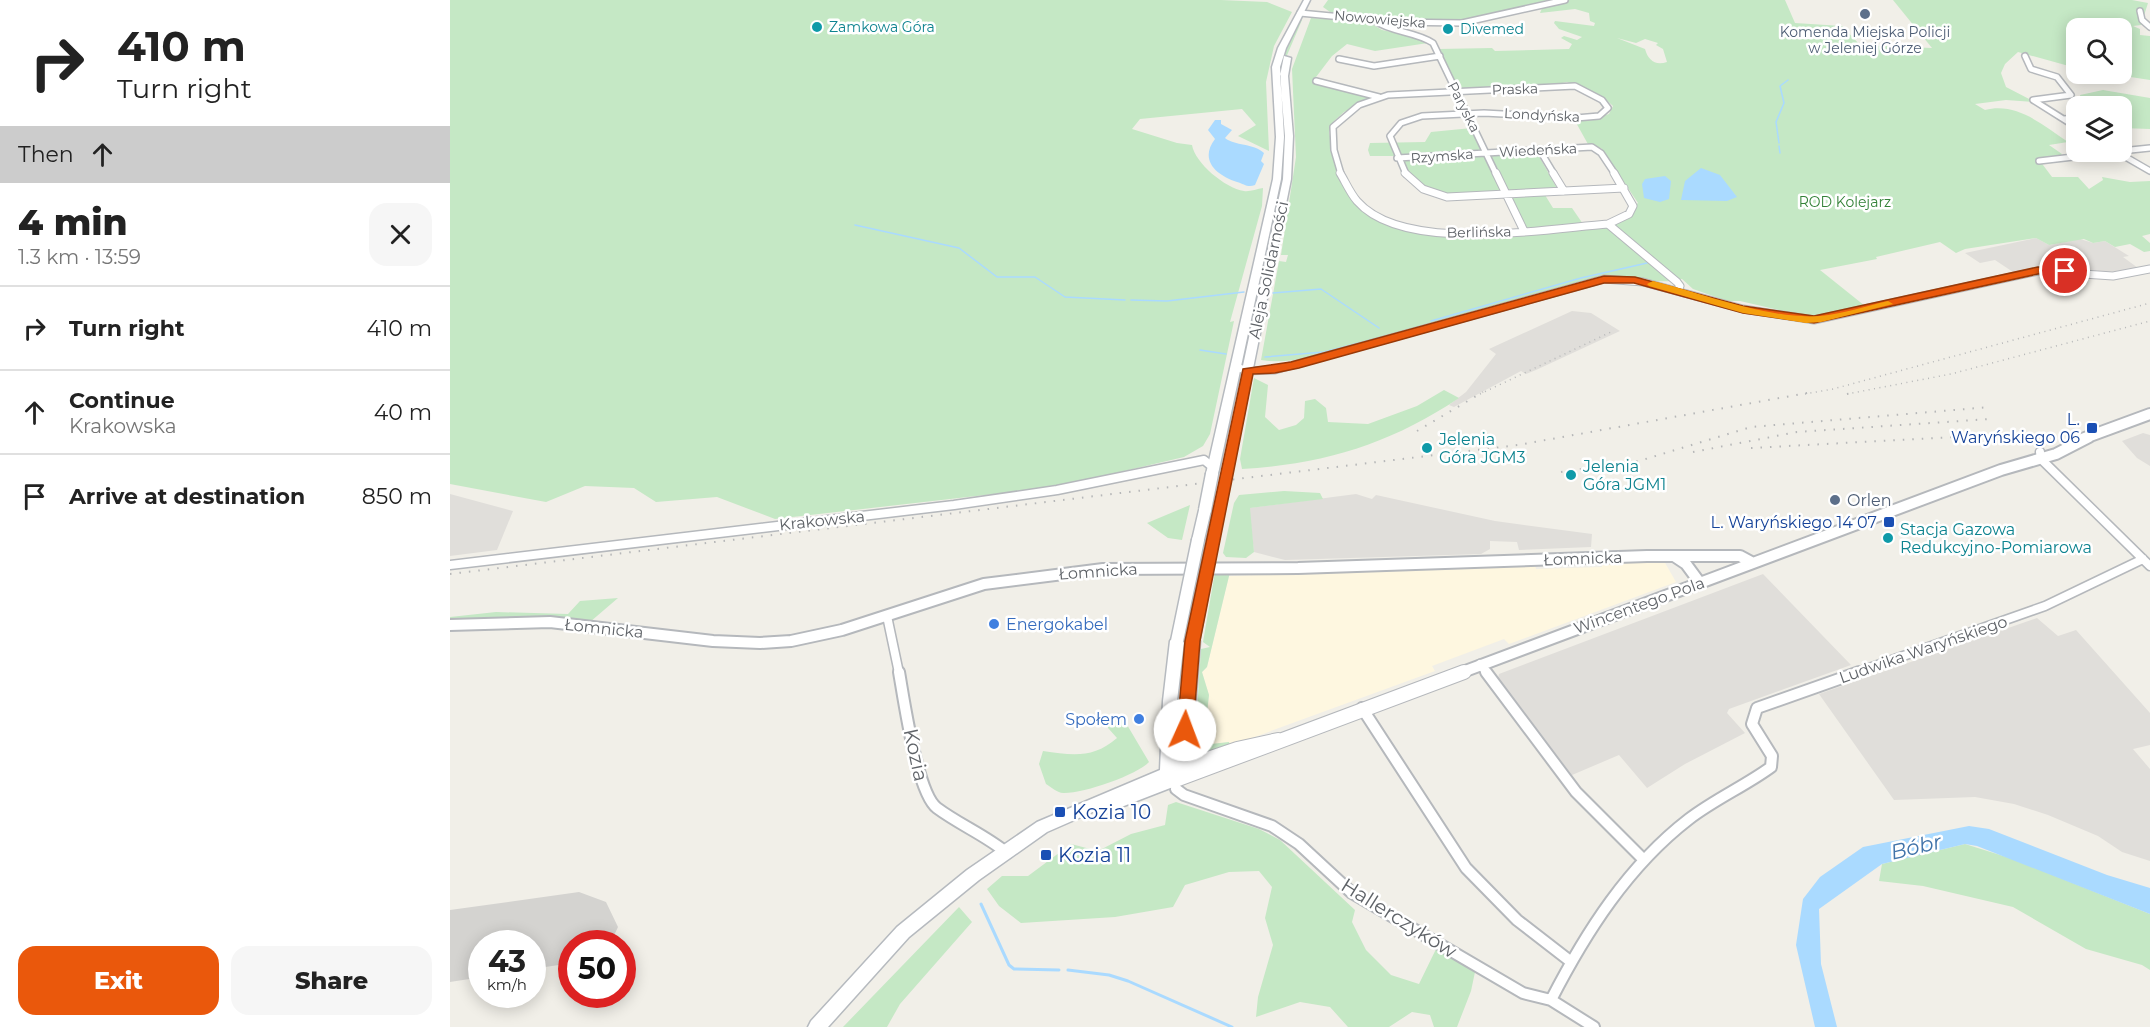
<!DOCTYPE html>
<html lang="en">
<head>
<meta charset="utf-8">
<style>
  :root { --surface:#fff; --page:#f6f6f6; --text:#222; --muted:#767676; --line:#e0e0e0; --accent:#ea580c }
  body { margin:0; font-family:Montserrat,sans-serif; background:var(--page); color:var(--text); height:100vh; display:flex; flex-direction:column; font-size:22px; white-space:nowrap }
  * { box-sizing:border-box; margin:0 }
  p { font-size:20px; color:var(--muted) }
  .icon { flex:none; width:33px; height:33px; fill:none; stroke:currentColor; stroke-width:2; stroke-linecap:round; stroke-linejoin:round }
  .map { position:relative; flex:1; overflow:hidden }
  .details { display:flex; flex-direction:column; background:var(--surface); width:450px }
  .details>* { flex:none }
  .hud { background:#fff; color:var(--text); overflow:hidden }
  .fabs { position:absolute; left:1616px; top:18px; display:grid; gap:12px }
  .fabs a { display:grid; place-items:center; width:66px; height:66px; border-radius:12px; background:var(--surface); box-shadow:0 3px 15px #0003; font-size:30px }
  .speed { position:absolute; left:18px; top:930px; display:flex; gap:12px; font-size:30px; font-weight:700; text-align:center }
  .speed>* { display:grid; place-content:center; width:78px; height:78px; border-radius:50%; background:var(--surface); box-shadow:0 3px 15px #0003; line-height:1 }
  .speed small { font-size:15px; font-weight:400 }
  .speed .limit { border:9px solid #d22; background:#fff; color:#111 }
  .pin { position:absolute; display:grid; place-items:center; width:51px; height:51px; color:#fff; margin:-26px; border:3px solid #fff; border-radius:50%; box-shadow:0 2px 6px #0007 }
  .me { position:absolute; width:66px; margin:-33px; rotate:2deg; stroke-linejoin:round; filter:drop-shadow(0 0 4px #0008) }
  .turn { display:flex; align-items:center; gap:21px; height:126px; padding:0 18px; font-size:27px }
  .turn .icon { width:78px; height:78px; stroke-width:2.5 }
  .turn b { display:block; font-size:42px; line-height:51px }
  .then { display:flex; align-items:center; height:57px; padding:0 18px; background:#0003; gap:12px; font-size:22px }
  .round { display:grid; place-items:center; flex:none; width:63px; height:63px; border-radius:18px; background:var(--page) }
  .overview { display:flex; align-items:center; justify-content:space-between; height:102px; padding:0 18px }
  h1 { font-size:36px; font-weight:800; line-height:45px }
  .action { display:flex; gap:12px; margin-top:auto; padding:12px 18px }
  .action a { flex:1; height:69px; border-radius:18px; background:var(--accent); color:#fff; font-size:24px; font-weight:800; line-height:69px; text-align:center }
  .action a+a { background:var(--page); color:var(--text) }
  ul { padding:0; list-style:none }
  li { display:flex; align-items:center; gap:18px; height:84px; padding:0 18px; border-top:2px solid var(--line) }
  li div { flex:1 }
  li b { display:block; font-size:22px }
  li em { font-style:normal }
  main { display:flex; flex:1; min-height:0 }
  .map>svg:first-child { display:block }
</style>
</head>
<body>
<main>
<section class="details">
<div class="hud">
<div class="turn"><svg class="icon" aria-label="right" viewBox="0 0 24 24"><path d="M7 20v-9h11M14 6l5 5-5 5"/></svg><div><b>410 m</b>Turn right</div></div>
<div class="then">Then<svg class="icon" aria-label="ahead" viewBox="0 0 24 24"><path d="M12 20V5M6 11l6-6 6 6"/></svg></div>
</div>
<div class="overview"><div><h1>4 min</h1><p>1.3 km · 13:59</p></div><a class="round"><svg class="icon" aria-label="close" viewBox="0 0 24 24"><path d="M6 6l12 12M18 6L6 18"/></svg></a></div>
<ul>
<li><svg class="icon" aria-label="right" viewBox="0 0 24 24"><path d="M7 20v-9h11M14 6l5 5-5 5"/></svg><div><b>Turn right</b></div><em>410 m</em></li>
<li><svg class="icon" aria-label="ahead" viewBox="0 0 24 24"><path d="M12 20V5M6 11l6-6 6 6"/></svg><div><b>Continue</b><p>Krakowska</p></div><em>40 m</em></li>
<li><svg class="icon" aria-label="arrive" viewBox="0 0 24 24"><path d="M6 21V4h12l-3 4 3 4H6"/></svg><div><b>Arrive at destination</b></div><em>850 m</em></li>
</ul>
<div class="action"><a>Exit</a><a>Share</a></div>
</section>
<div class="map">
<svg width="1700" height="1027" viewBox="0 0 1700 1027">
  <rect width="100%" height="100%" fill="#f1efe8"/>
  <!-- commercial -->
  <path fill="#fef7e0" d="M1214,561L1226,582L1059,644L1054,639L982,666L985,671L780,746L779,742L761,745L756,722L759,695L752,672L757,667L779,576L1085,565L1086,569L1152,567V563Z"/>
  <!-- industrial -->
  <path fill="#e0deda" d="M1586,238L1599,245L1630,239L1643,243L1655,241L1679,256L1673,257L1688,268L1650,273L1589,266L1563,272L1545,260L1530,263L1515,253Z
    M1122,311L1141,313L1170,331L1086,370L1076,374L1071,371L1004,407L999,405L1016,392L1046,354L1039,349Z
    M1693,433L1700,435V466L1687,458L1672,441Z
    M0,494L63,511L47,550L0,556Z
    M906,494L922,499L926,495L1045,521L1142,534L1141,547L1069,550L1067,542L1040,541V549L1031,554L835,560L804,552L799,508Z
    M1313,574L1401,665L1279,709L1277,713L1295,733L1235,764L1197,788L1169,755L1122,775L1048,678L1049,674Z
    M1587,618L1608,636L1626,630L1700,713V745L1683,749L1700,769V861L1672,852L1648,836L1598,815L1564,804L1525,797L1444,800L1369,694Z"/>
  <!-- green -->
  <path fill="#c5e8c5" fill-rule="evenodd" d="M0,0H771L817,2L842,12L824,46L816,82L819,151L788,136L806,125L792,109L690,119L682,129L727,143L742,145C745,163 775,188 794,191C799,192 807,189 813,188L812,206L780,322L784,321L760,434L753,446L734,457L606,487L325,519L267,497L206,502L184,488L135,486L96,502L0,484Z
    M878,0H1112L1021,21L948,20L880,12L873,7Z
    M1119,0H1335L1345,23L1392,26L1410,45L1482,48L1443,0H1682L1698,3L1691,25L1683,26L1690,29V35L1700,36V80L1661,74H1671V28H1626V68L1568,52L1555,64L1551,73L1556,87L1585,102L1556,100L1525,104L1535,110C1567,102 1593,125 1618,142L1599,145L1612,154L1607,159L1590,161L1602,177H1628L1639,189L1653,180L1652,177L1680,182L1700,181V234L1692,236L1700,243V251L1694,252L1680,244L1665,247L1655,241L1643,243L1634,239L1599,245L1586,238L1515,249L1506,253L1490,242L1426,257L1427,259L1370,270L1415,306L1371,316L1346,314L1290,301H1277L1243,289L1232,279C1206,286 1181,275 1155,276L882,352C855,358 837,364 811,360L829,261L836,262L838,255H831L846,157L842,69L861,18L918,22L932,30L966,37L978,43L925,51L897,44L882,56L863,81L926,97L894,112L883,122L879,132L890,181L906,202L934,221L986,236L1024,238L1164,225L1185,212V205L1188,203L1151,148L1139,146L1124,119L1146,118L1159,114L1163,106L1153,97L1117,82L1094,87L1009,89L988,49L1042,48L1045,51L1119,49L1122,44L1111,38L1114,36L1127,40L1132,37L1109,29L1104,23L1105,21L1144,26L1145,23L1140,21L1139,13L1125,9L1090,13L1093,6ZM1167,38L1186,43L1195,39L1208,43L1206,45L1213,49L1217,62C1205,66 1198,60 1195,49Z
    M849,20H852L832,67L835,166L803,320L832,166L828,76L831,57Z
    M1653,90L1700,98V129L1671,128V118H1675L1671,106H1630L1632,104L1630,95Z
    M1022,128L1034,154L1086,151L1108,190C1067,192 990,207 959,177C954,173 952,162 949,156H920L918,150L920,143L975,142L981,132Z
    M1095,195L1103,208H1122L1133,224L1077,229L1061,197Z
    M804,378L818,385L815,417L829,430L846,425L854,418L855,401L865,399L876,408L878,422L918,424L967,406L994,390L1009,398C940,444 875,464 792,469L790,459Z
    M834,491L870,493L873,499L800,508L804,552L796,558L776,557L773,553L784,503L789,495Z
    M740,505L732,540L718,538L697,523Z
    M765,572H780L757,667L752,672L759,695L756,722L761,744L779,742L780,746L758,752L747,748L745,743L751,649L760,647L753,642Z
    M168,598L140,622L74,618L0,621V617L46,612L118,614L130,601Z
    M673,718L699,762C687,775 632,794 613,793C608,793 601,787 596,784L589,764L593,751C622,755 643,759 667,738L658,728V722Z
    M726,802L809,829L830,840L905,910L902,922L916,950L941,975L969,984L987,947L1025,972L1021,991L1007,1027H984L980,1015L962,1012L939,1027H898L880,1007L850,1002L806,1017L808,997L823,945L815,918L822,887L809,871L779,872L735,885L723,907L665,917L571,923L549,906L537,889L552,876H578L621,844L648,851L681,834L715,825L718,805Z
    M1515,844L1563,859L1700,914V970L1692,965L1636,949L1563,907L1473,886L1429,881L1432,864Z
    M509,907L522,922L450,1004L437,1027H393Z"/>
  <!-- water -->
  <path fill="#aadaff" d="M765,120H771V124L782,130L775,138C785,146 803,143 814,153L811,161L814,164L805,185C798,188 794,184 787,182C766,175 749,160 765,139L758,130Z
    M1251,168L1270,175L1287,197L1277,201L1231,200L1235,181Z
    M1215,176L1221,181L1219,199L1210,202L1194,198L1192,184L1195,179Z
    M1519,826L1539,829L1657,875L1700,888V914L1527,846L1515,844L1432,864L1369,909L1371,964L1387,1027H1365L1346,945L1353,899L1370,877L1413,847Z"/>
  <g fill="none" stroke-linecap="round" stroke-linejoin="round">
    <!-- stream-far1 -->
    <path stroke="#aadaff" stroke-width="1.5" d="M1329,143L1326,122L1334,103L1330,86L1338,80
      M1329,146L1330,153
      M405,225L509,248L547,277H585L615,297L675,300
      M823,293L871,289L929,328
      M681,300L717,301L794,292
      M981,321L1131,278L1197,263
      M750,350L776,354
      M815,357L874,352L936,336"/>
    <!-- stream -->
    <path stroke="#aadaff" stroke-width="3" d="M531,904L559,965L564,969L609,970
      M618,970L659,975L678,981L782,1027"/>
    <!-- runway -->
    <path fill="#d4d3d0" fill-rule="evenodd" d="M129,892L156,902L168,927L160,944H122V963L82,969V944H32V977L0,982V910Z"/>
    <!-- minor-far3 casing -->
    <g stroke="#b5b8bc" stroke-width="8">
      <path id="minor-far3" d="M1690,11L1692,20L1700,27
        M850,13L944,22L1012,23L1115,0
        M923,20C942,33 965,31 983,43L1046,174
        M1575,56L1581,69L1607,77L1621,95L1583,100L1626,127
        M889,59L924,66L990,56
        M866,81L929,97
        M1614,119L1626,118
        M1089,149L1104,174
        M1671,151L1700,148
        M1667,152L1700,171
        M947,158L1142,147L1151,153L1165,174
        M1589,161L1666,152
        M891,174L884,150L883,127L909,105L938,95L1125,86L1152,100L1158,108L1149,116L1126,118L1034,113L972,116L951,123L940,136L956,174"/>
    </g>
    <!-- minor-far2 casing -->
    <g stroke="#b5b8bc" stroke-width="9">
      <path id="minor-far2" d="M890,173C895,181 900,193 907,201C953,254 1094,229 1158,224L1227,282L1230,286L1228,290
        M955,173L973,189L997,197L1174,188
        M1046,173L1074,231
        M1103,173L1114,191
        M1158,224L1179,214L1183,206L1164,173
        M787,367L797,371L825,370L1154,279L1193,282L1293,309L1364,320L1588,271L1663,276L1700,269"/>
    </g>
    <!-- minor-far1 casing -->
    <g stroke="#b5b8bc" stroke-width="11">
      <path id="minor-far1" d="M1590,452L1591,459L1700,566
        M0,565L504,505L607,490L754,460L764,468
        M437,616L449,673
        M1030,664L1037,673
        M1405,673L1595,606L1693,559"/>
    </g>
    <!-- minor casing -->
    <g stroke="#b5b8bc" stroke-width="14">
      <path id="minor" d="M449,672C454,700 467,793 487,808C510,825 535,835 557,853
        M1036,672L1126,792L1193,859
        M912,708L1016,868L1067,920L1120,961
        M726,789L734,795L822,826L849,844L902,893L1073,993L1101,1000L1144,1027
        M1101,1000C1136,932 1178,866 1239,819C1265,799 1295,786 1321,767L1322,756L1302,724L1307,708L1409,672"/>
    </g>
    <!-- tertiary-far1 casing -->
    <g stroke="#b5b8bc" stroke-width="14">
      <path id="tertiary-far1" d="M1632,439L1700,414
        M1224,556L1236,564L1250,583
        M0,625L100,622L263,641L310,643L341,641L392,630L534,584L653,569L848,568L1197,556H1290L1303,563
        M1010,673L1551,470L1606,454L1639,437"/>
    </g>
    <!-- tertiary casing -->
    <g stroke="#b5b8bc" stroke-width="16">
      <path id="tertiary" d="M828,740L787,749L717,773L723,781L1014,672"/>
    </g>
    <!-- secondary casing -->
    <g stroke="#b6babf" stroke-width="3">
      <path id="secondary" d="M854,0H860L836,48L830,67L834,137L831,179L768,474L762,478L756,474L823,179L826,137L822,67L828,48Z
        M834,56L841,58L838,76L843,136L841,179L782,473L776,477L770,473L833,179L835,136L830,76Z
        M769,504L775,508L768,541L762,545L756,541L763,508Z
        M755,506L761,510L754,540L748,544L742,540L749,510Z
        M727,636L732,638L734,641L727,701L725,756L728,749L736,641L738,638H748L750,641L742,749L728,785L661,811L654,807L597,832L529,880L459,937L378,1027H358L361,1021L447,927L517,870L587,822L710,770L713,701L720,641L722,638Z"/>
    </g>
    <!-- minor-far3 -->
    <use href="#minor-far3" stroke="#fff" stroke-width="5"/>
    <!-- minor-far2 -->
    <use href="#minor-far2" stroke="#fff" stroke-width="7"/>
    <!-- minor-far1 -->
    <use href="#minor-far1" stroke="#fff" stroke-width="8"/>
    <!-- minor -->
    <use href="#minor" stroke="#fff" stroke-width="10"/>
    <!-- tertiary-far1 -->
    <use href="#tertiary-far1" stroke="#fff" stroke-width="10"/>
    <!-- tertiary -->
    <use href="#tertiary" stroke="#fff" stroke-width="14"/>
    <!-- secondary -->
    <use href="#secondary" fill="#fff" fill-rule="evenodd"/>
    <!-- rail-far1 -->
    <path stroke="#b6b7b8" stroke-width="1.5" stroke-dasharray="1 4.5" stroke-linecap="butt" d="M1030,394L1161,332
      M1355,394L1383,389L1700,303
      M1397,394L1501,374L1700,321"/>
    <!-- rail -->
    <path stroke="#b6b7b8" stroke-width="2" stroke-dasharray="1.5 8" stroke-linecap="butt" d="M1397,394L1405,392
      M967,431L1033,392
      M1301,448L1523,436
      M1243,452L1347,432L1540,419
      M1111,472L1189,461L1301,427L1540,407
      M0,574L1068,445L1363,392"/>
    <!-- secondary-bridge casing -->
    <g stroke="#b6babf" stroke-width="15" stroke-linecap="butt">
      <path id="secondary-bridge" d="M769,508L776,473
        M755,510L762,474
        M727,641L748,540
        M743,641L762,541"/>
    </g>
    <!-- secondary-bridge -->
    <use href="#secondary-bridge" stroke="#fff" stroke-width="12"/>
  </g>
  <!-- route -->
  <path fill="#ea580c" stroke="#983908" stroke-width="1.5" d="M1588,267L1615,268L1621,271L1615,274H1588L1364,323L1293,313L1184,283H1154L849,368L825,373L803,374L750,641L743,730L741,735H729L727,730L735,641L793,369L841,362L1154,276L1185,277L1293,306L1364,316Z"/>
  <!-- slow -->
  <path fill="#f59e0b" d="M1203,281C1251,293 1321,320 1370,316C1392,314 1416,306 1438,301L1443,304L1371,322L1356,323L1293,313L1199,286L1197,284Z"/>
  <!-- markers -->
  <g fill="#5c6f8a" stroke="#fff" stroke-width="2">
    <circle cx="1415" cy="14" r="6"/>
    <circle cx="1385" cy="500" r="6"/>
  </g>
  <g fill="#0f9aa8" stroke="#fff" stroke-width="2">
    <circle cx="367" cy="27" r="6"/>
    <circle cx="998" cy="29" r="6"/>
    <circle cx="977" cy="448" r="6"/>
    <circle cx="1121" cy="475" r="6"/>
    <circle cx="1438" cy="538" r="6"/>
  </g>
  <g fill="#1a4fb4" stroke="#fff" stroke-width="2">
    <rect x="1636" y="422" width="12" height="12" rx="3"/>
    <rect x="1433" y="516" width="12" height="12" rx="3"/>
    <rect x="604" y="806" width="12" height="12" rx="3"/>
    <rect x="590" y="849" width="12" height="12" rx="3"/>
  </g>
  <g fill="#3f7fe0" stroke="#fff" stroke-width="2">
    <circle cx="544" cy="624" r="6"/>
    <circle cx="689" cy="719" r="6"/>
  </g>
  <g text-anchor="middle" stroke-width="5" stroke-linejoin="round" paint-order="stroke">
    <!-- far-street labels -->
    <g font-size="14" fill="#5f6368" stroke="#fff">
      <text transform="translate(930 19) rotate(5)" y="5">Nowowiejska</text>
      <text transform="translate(1065 89) rotate(-2)" y="5">Praska</text>
      <text transform="translate(1014 107) rotate(63)" y="5">Paryska</text>
      <text transform="translate(1092 115) rotate(3)" y="5">Londyńska</text>
      <text transform="translate(1088 150) rotate(-3)" y="5">Wiedeńska</text>
      <text transform="translate(992 156) rotate(-4)" y="5">Rzymska</text>
      <text transform="translate(1029 232) rotate(-1)" y="5">Berlińska</text>
    </g>
    <!-- far-culture labels -->
    <g font-size="14" fill="#0d838f" stroke="#fff" text-anchor="start">
      <text x="379" y="32">Zamkowa Góra</text>
      <text x="1010" y="34">Divemed</text>
    </g>
    <!-- far-service labels -->
    <g font-size="14" fill="#4e5e75" stroke="#fff">
      <text x="1415" y="37">Komenda Miejska Policji<tspan x="1415" dy="16">w Jeleniej Górze</tspan></text>
    </g>
    <!-- far-park labels -->
    <g font-size="14" fill="#348238" stroke="#fff">
      <text x="1395" y="207">ROD Kolejarz</text>
    </g>
    <!-- street labels -->
    <g font-size="16" fill="#5f6368" stroke="#fff">
      <text transform="translate(818 270) rotate(-78)" y="6">Aleja Solidarności</text>
      <text transform="translate(372 520) rotate(-6)" y="6">Krakowska</text>
      <text transform="translate(1133 558) rotate(-2)" y="6">Łomnicka</text>
      <text transform="translate(648 571) rotate(-4)" y="6">Łomnicka</text>
      <text transform="translate(1189 605) rotate(-20)" y="6">Wincentego Pola</text>
      <text transform="translate(154 628) rotate(6)" y="6">Łomnicka</text>
      <text transform="translate(1473 649) rotate(-19)" y="6">Ludwika Waryńskiego</text>
    </g>
    <!-- transit labels -->
    <g font-size="16" fill="#164399" stroke="#fff" text-anchor="end">
      <text x="1630" y="425">L.<tspan x="1630" dy="18">Waryńskiego 06</tspan></text>
      <text x="1427" y="528">L. Waryńskiego 14 07</text>
    </g>
    <!-- culture labels -->
    <g font-size="16" fill="#0d838f" stroke="#fff" text-anchor="start">
      <text x="989" y="445">Jelenia<tspan x="989" dy="18">Góra JGM3</tspan></text>
      <text x="1133" y="472">Jelenia<tspan x="1133" dy="18">Góra JGM1</tspan></text>
      <text x="1450" y="535">Stacja Gazowa<tspan x="1450" dy="18">Redukcyjno-Pomiarowa</tspan></text>
    </g>
    <!-- service labels -->
    <g font-size="16" fill="#4e5e75" stroke="#fff" text-anchor="start">
      <text x="1397" y="506">Orlen</text>
    </g>
    <!-- shop labels -->
    <g font-size="16" fill="#366cbe" stroke="#fff" text-anchor="start">
      <text x="556" y="630">Energokabel</text>
      <text x="677" y="725" text-anchor="end">Społem</text>
    </g>
    <!-- near-street labels -->
    <g font-size="20" fill="#5f6368" stroke="#fff">
      <text transform="translate(466 755) rotate(78)" y="7">Kozia</text>
      <text transform="translate(949 918) rotate(32)" y="7">Hallerczyków</text>
    </g>
    <!-- near-transit labels -->
    <g font-size="20" fill="#164399" stroke="#fff" text-anchor="start">
      <text x="622" y="819">Kozia 10</text>
      <text x="608" y="862">Kozia 11</text>
    </g>
    <!-- near-water labels -->
    <g font-size="21" font-style="italic" fill="#4174aa" stroke="#fff">
      <text transform="translate(1466 847) rotate(-13)" y="7">Bóbr</text>
    </g>
  </g>
</svg>
<div class="fabs">
<a><svg class="icon" aria-label="search" viewBox="0 0 24 24"><circle cx="10" cy="10" r="6"/><path d="M15 15l6 6"/></svg></a>
<a><svg class="icon" aria-label="layers" viewBox="0 0 24 24"><path d="M12 4l9 5-9 5-9-5zM3 14l9 5 9-5"/></svg></a>
</div>
<div class="speed"><div>43<small>km/h</small></div><div class="limit">50</div></div>
<div class="pin" style="left:1615px;top:271px;background:#d93025"><svg class="icon" aria-label="arrive" viewBox="0 0 24 24"><path d="M6 21V4h12l-3 4 3 4H6"/></svg></div>
<svg class="me" style="left:735px;top:730px" viewBox="-20 -20 40 40"><circle r="19" fill="#fff"/><path d="M0-13L10 11 0 6-10 11z" fill="#ea580c"/></svg>
</div>
</main>
</body>
</html>
